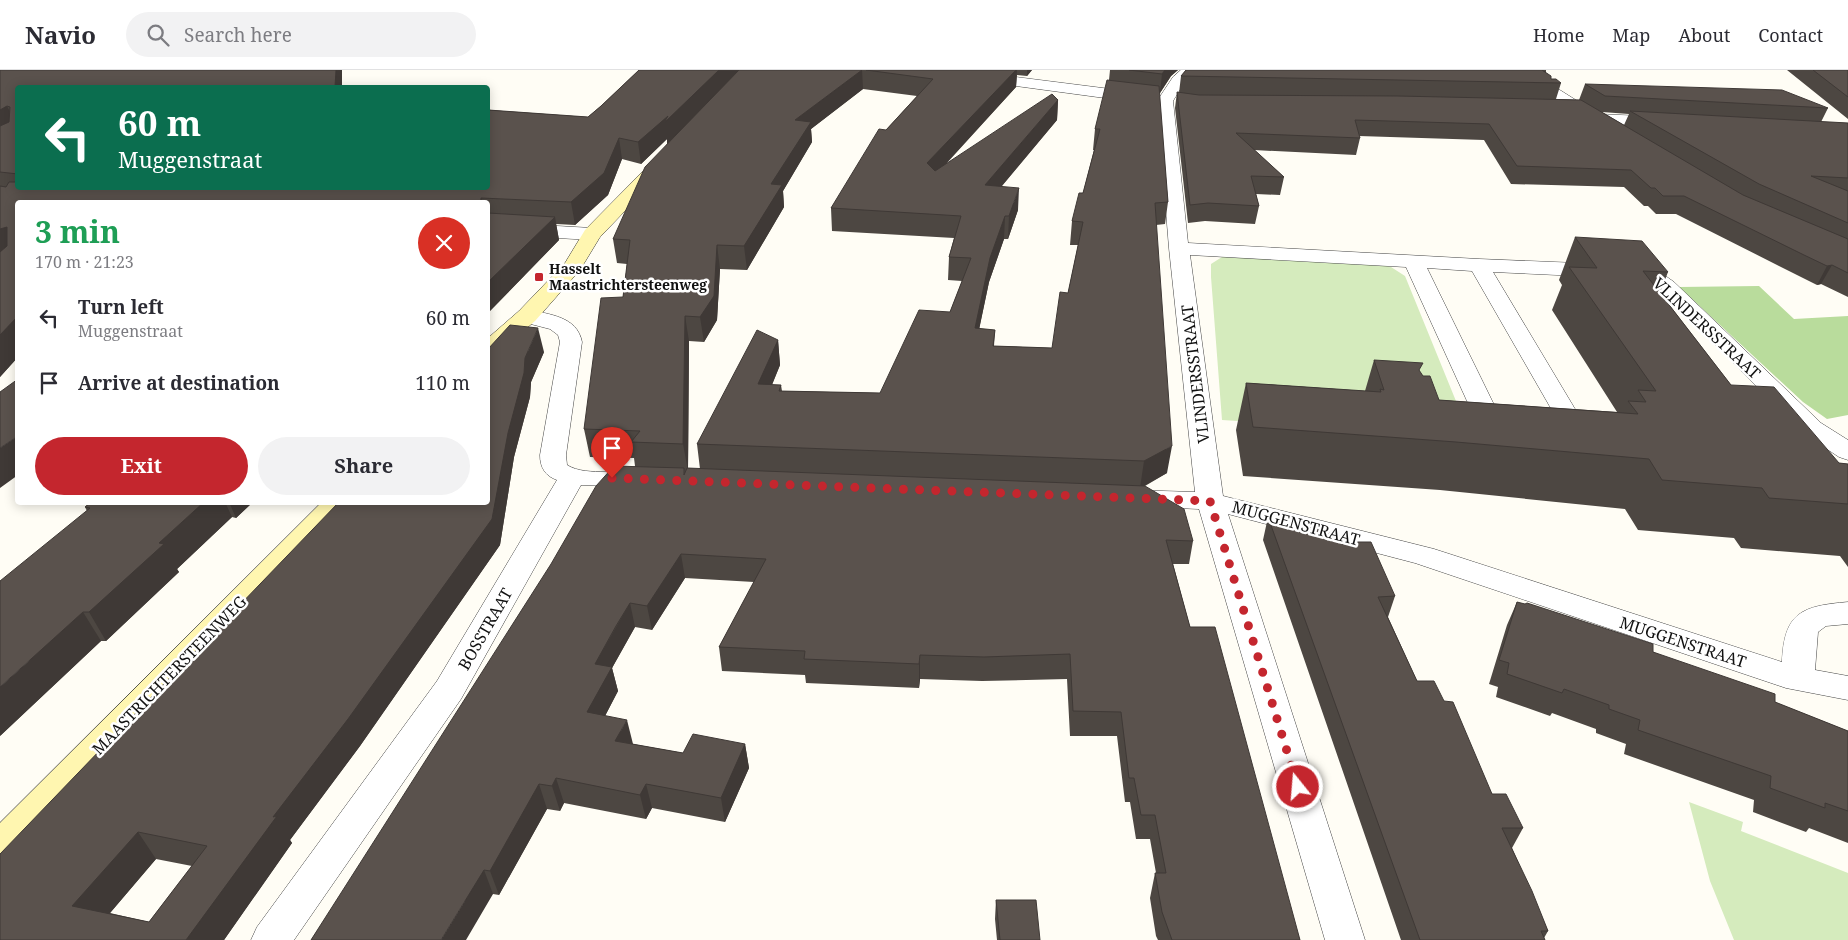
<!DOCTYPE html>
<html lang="en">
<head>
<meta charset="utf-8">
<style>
  :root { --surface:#fff; --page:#f2f2f3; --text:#2b2b33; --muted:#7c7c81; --line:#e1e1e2; --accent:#c4262e }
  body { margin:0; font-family:"Noto Serif",serif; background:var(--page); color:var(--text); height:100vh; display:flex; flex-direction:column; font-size:19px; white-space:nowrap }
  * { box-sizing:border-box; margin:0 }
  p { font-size:16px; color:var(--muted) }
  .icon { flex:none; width:28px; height:28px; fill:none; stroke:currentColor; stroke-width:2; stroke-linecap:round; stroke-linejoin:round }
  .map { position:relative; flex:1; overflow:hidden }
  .side { position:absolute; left:15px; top:130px; width:475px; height:305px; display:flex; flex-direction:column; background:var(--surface); border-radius:5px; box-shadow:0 2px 12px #0003 }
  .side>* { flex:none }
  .banner { position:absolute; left:15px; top:15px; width:475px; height:105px; border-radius:5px; box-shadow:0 2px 12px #0003; background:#0b6e4f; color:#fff; overflow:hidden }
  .pin { position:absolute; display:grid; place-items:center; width:42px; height:42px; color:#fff; margin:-51px -21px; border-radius:50% 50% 50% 0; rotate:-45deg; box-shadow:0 0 5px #0007 }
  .pin .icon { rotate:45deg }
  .me { position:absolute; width:55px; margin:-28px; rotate:343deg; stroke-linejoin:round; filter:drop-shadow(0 0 4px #0008) }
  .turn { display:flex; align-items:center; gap:18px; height:105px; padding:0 20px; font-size:22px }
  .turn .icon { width:65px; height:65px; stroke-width:2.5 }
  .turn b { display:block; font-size:35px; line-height:42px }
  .round { display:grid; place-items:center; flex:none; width:52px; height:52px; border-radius:26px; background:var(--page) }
  .head { display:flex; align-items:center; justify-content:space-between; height:85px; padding:0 20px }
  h1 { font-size:30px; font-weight:700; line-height:38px; color:#1e9e55 }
  .action { display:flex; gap:10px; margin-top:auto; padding:10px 20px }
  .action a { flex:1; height:58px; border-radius:30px; background:var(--accent); color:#fff; font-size:20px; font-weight:700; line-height:58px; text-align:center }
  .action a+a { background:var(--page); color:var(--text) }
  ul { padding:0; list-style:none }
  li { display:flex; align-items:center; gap:15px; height:65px; padding:0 20px }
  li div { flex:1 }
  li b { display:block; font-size:19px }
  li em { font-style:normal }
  header { display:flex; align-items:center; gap:30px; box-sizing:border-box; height:70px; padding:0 25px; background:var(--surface); border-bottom:1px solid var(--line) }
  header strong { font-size:24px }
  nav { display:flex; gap:28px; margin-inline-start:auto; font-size:18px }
  .search { width:350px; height:45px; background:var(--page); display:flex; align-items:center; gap:12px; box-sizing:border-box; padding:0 18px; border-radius:28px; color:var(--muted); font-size:19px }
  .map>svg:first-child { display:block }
</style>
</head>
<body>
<header>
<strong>Navio</strong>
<div class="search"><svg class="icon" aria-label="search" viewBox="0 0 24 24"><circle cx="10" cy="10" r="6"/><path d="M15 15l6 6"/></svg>Search here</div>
<nav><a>Home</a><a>Map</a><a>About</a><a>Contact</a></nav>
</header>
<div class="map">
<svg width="1848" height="870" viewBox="0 0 1848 870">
  <rect width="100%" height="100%" fill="#fffdf5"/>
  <!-- green -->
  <path fill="#d5ebbd" d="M1222,187L1375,193L1391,197L1405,206L1458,336L1361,359L1222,350L1211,207V194Z
    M1689,732L1743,752L1741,761L1848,803V870H1734L1710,811Z"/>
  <!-- forest -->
  <path fill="#b9dc9c" d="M1759,216L1794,249L1848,246V345L1827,349L1803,332L1679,217Z"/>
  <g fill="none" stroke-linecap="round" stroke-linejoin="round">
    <!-- street casing -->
    <g stroke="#444" stroke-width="1">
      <path id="street" d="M920,0H960L1142,23L1147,25L1150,28L1147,31L1142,33L927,4L922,3Z
        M1181,0H1196L1184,13L1173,31L1188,173L1479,189L1627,195L1657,200L1674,212L1821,353L1848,370V390L1839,387L1803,363L1660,220L1644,209L1493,202L1578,344C1568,359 1548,367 1530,362L1526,357L1530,352L1545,348L1553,342L1472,201L1427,198L1503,353L1499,358L1490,361L1481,358L1477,353L1406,197L1190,185L1223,426L1434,479L1782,592C1784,542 1802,536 1848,532V554L1826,556L1818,562L1815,600L1848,606V630L1786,618L1415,493L1228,444L1365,870H1325L1199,439L1130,436L1120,434L1116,428L1120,422L1130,420L1195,422L1169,178L1157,31L1173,7Z
        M1511,0H1528L1598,44L1664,47L1670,49L1672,52L1670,55L1664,57L1590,53Z
        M488,152L592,158L599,160L602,164L599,168L592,170L488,164Z
        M527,239C550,245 577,246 582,272L566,385L567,395C588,408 624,397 648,403L652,409L648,415L639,417L581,415L461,629L294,870H251L257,857L437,611L557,410C545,406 540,397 540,385L560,272L558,265L550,259L519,251L516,246L519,241Z"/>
    </g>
    <!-- secondary casing -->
    <g stroke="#333" stroke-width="1">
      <path id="secondary" d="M661,88L667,89L670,93L667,97L600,167L580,200L535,251L496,284L488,286V268L519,241L565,193L585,160L655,89Z
        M322,432H351L13,789L0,794V753Z"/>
    </g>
    <!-- street -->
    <use href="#street" fill="#fff" fill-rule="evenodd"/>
    <!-- secondary -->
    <use href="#secondary" fill="#fff6b0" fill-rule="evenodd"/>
  </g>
  <!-- wall -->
  <path fill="#4d4742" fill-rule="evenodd" d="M0,0H342L341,18H18V118L489,34L490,40L588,47L601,36L639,0H1032L1027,6L1017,5L1016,17L946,94L1058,30L1057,50L1002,116L1018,140L1008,169H1004L989,212L979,259L995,260L994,276L1052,278L1068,223L1078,175H1070L1072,151L1083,123L1094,80H1093L1095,59L1109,10L1110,0H1178L1171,6L1160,23H1159L1168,132L1165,154L1156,155L1167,403L1145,416L1193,471L1189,494H1173L1190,557L1300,870H1158L1156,866L1150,828L1155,803H1156L1150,769H1136L1130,732H1125L1117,666H1070L1067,609L982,611L920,609L919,618L806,613L805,605L722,601L719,577L754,512L685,508L652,560L635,557L612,598L618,621L605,646L633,674L683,683L745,674L749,698L725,752L652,738L646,749L564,733L560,741L547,739L499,825L493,824L311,870L635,396L634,388L590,387L584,359L623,227L627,194L617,193L613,169L667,74V69L641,94L622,89L608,125L575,155L556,154L559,170L488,243V132H18V287L0,307ZM863,19L917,26L886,60L831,138L832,161L954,168L949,187L948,210L962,211L950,242L880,323L782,321L781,315H772L780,295L778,270L697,374L700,399L688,398L689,271L704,272L717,250L720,199L747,200L784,137L783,121L812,72L811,59Z
    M1186,0H1546V3L1551,9L1561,13L1556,29L1580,30H1579L1585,14L1828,38L1821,52L1848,53V227L1821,214L1817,215L1795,204L1676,144H1656L1648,136H1644L1624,117L1511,114L1484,70L1359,66L1360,68L1356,85L1254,80L1284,107L1280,125L1256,124L1259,136L1255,154L1205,151L1188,153L1175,38L1177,22L1179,23L1181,6ZM1602,42L1629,44L1624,55Z
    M1787,0H1848V49Z
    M1575,167L1668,202L1660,223L1731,315L1839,393L1848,394V497L1840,486L1741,478L1734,468L1638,460L1625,439L1440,420L1243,406L1236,360L1246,313L1365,321L1374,290L1420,302L1439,330L1617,342L1552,240L1562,215L1559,210Z
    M488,279L544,282L531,312L530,327L514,387L500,475L360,676L290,770L292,773L224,870H0ZM156,789L192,796L149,852L110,843Z
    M91,432H253L236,448L232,447L177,499L179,502L106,571H101L0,666L87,441L85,437Z
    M1268,447L1343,472L1395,526L1388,547L1417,611L1444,631L1492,724L1523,758L1512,778L1548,861L1544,868L1545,870H1401L1263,470Z
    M1517,532L1653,582L1775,632L1848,661V773L1809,758L1806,762L1753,742L1754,730L1624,684L1626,674L1596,663V659L1552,643L1550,646L1496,627L1498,617L1489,614L1507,555Z
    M996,830L1040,870H997L995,849Z"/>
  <!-- shaded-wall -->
  <path fill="#3f3936" d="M336,0H342V18H335Z
    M719,0H740L667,74V69L641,94L638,72Z
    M862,0L863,19L811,59L812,72L783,121L784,137L747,200L744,176L771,114L795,50Z
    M1016,0H1017L1016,17L927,114V93Z
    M1027,0H1032L1027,6Z
    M1165,0H1178L1171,6L1160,23L1162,4Z
    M1058,30L1057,50L984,137L985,115Z
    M489,34L493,54L488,58V34Z
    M7,36L17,56L0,66V40Z
    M619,68L622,89L608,125L575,155L571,132Z
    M1019,118L1018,140L1008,169L1009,146Z
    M1005,146L1004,169L989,212L974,284L975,258L990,188Z
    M555,147L559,170L488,243V212Z
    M7,157L18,177L0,192V159Z
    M717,175L720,199L717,250L704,272L700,247Z
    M1832,195L1821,214L1817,215L1827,196Z
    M18,246V287L0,307V265Z
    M685,246L689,271L688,401L683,374Z
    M538,258L544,282L531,312L530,327L514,387L500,475L360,676L290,770L292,773L224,870H186L273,747L508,363L525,288Z
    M778,270L780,295L761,341L758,314Z
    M18,366V405L0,418V378Z
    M1172,376L1167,403L1140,418L1144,391Z
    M204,432H225L232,447L177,499L179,502L106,571L89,542L159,473Z
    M229,432H253L236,448Z
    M681,484L685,508L652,560L647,536Z
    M630,533L635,557L612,598L618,621L594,667L587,642L595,594Z
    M83,542L101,571L0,666V617Z
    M920,585V609L919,618V594Z
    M627,650L633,674L615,671Z
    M745,674L749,698L725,752L721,728Z
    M556,708L564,733L560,741L552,716Z
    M539,714L547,739L499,825L490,801Z
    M646,714L652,738L646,749L640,725Z
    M138,762L156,789L93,863L72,836Z
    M484,800L493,824L466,870H441Z"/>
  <!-- building -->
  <path fill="#5a524d" stroke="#3f3936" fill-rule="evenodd" d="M0,0H336L335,17V18H18V104L0,102V56L9,52L10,37L7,36L0,40Z
    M639,0H719L664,53L668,46L638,72L619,68L604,103L571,132L481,128V132H18V246L0,265V182L7,176V157L0,159V116L6,117L9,112H18V118H488V40L588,47L601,36Z
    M739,0H862L795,50L811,52L771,114L782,115L744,176L717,175L714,226L700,247L685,246L683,374L631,372L640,361L584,359L601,228L623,227L630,170L613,169L645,97Z
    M866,0H1016L927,93L935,101L1052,24L1058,30L985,115L1019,118L1009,146H1005L990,188L975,258L995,260L993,276L1052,278L1060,222L1068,223L1083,152L1072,151L1079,123H1083L1100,59H1095L1107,10L1159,16L1168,132L1155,133L1172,376L1144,391L697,374L757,260L778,270L758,314L781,315L779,321L880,323L919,240L950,242L971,188L949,187L961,146L831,138L879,59L886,60L933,9Z
    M1129,0H1165L1162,4Z
    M1186,0H1542L1551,6V9H1556L1561,13L1181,6Z
    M1813,0H1848V27Z
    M1585,14L1782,20L1828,38L1605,26Z
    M1177,22L1199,25L1398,26L1581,30L1743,125L1848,169V203L1832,195L1827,196L1804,185L1684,126H1663L1655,118H1651L1631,100L1517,96L1489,54L1355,50L1360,68L1236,63L1284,107L1251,106L1259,136L1208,133L1190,135Z
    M1630,41L1848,53V108L1811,106L1848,121V153L1759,114Z
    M488,143L555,147L488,212Z
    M1575,167L1642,171L1668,202L1643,201L1731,315L1774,317L1839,393L1848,394V434L1769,428L1762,418L1662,410L1649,389L1456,372L1253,357L1246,313L1381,322L1380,319L1384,320L1374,290L1423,293L1419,300L1423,306H1430L1439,330L1638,344L1628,331L1646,332L1638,320L1656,321L1569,197L1597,198Z
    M510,255L538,258L525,288L524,303L508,363L492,449L348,649L273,747L277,746L186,870H0V784L339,432H488V279ZM138,762L207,776L149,852L72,836Z
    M18,309V366L0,378V322Z
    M614,396L684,398V405L687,398L1145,416L1184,439L1193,471L1166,470L1190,557H1215L1300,870H1172L1162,842L1155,803H1166L1155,745H1141L1134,708H1129L1121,642L1073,641L1070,584L984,587L920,585L919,594L804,589L805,581L719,577L766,489L681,484L647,536L630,533L616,556L595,594L612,597L587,642L627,650L615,671L683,683L693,664L745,674L721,728L646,714L640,725L556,708L552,716L539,714L490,801L484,800L441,870H311L551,494L596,416Z
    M91,432H204L159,473L164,474L89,542H83L0,617V511L90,438L85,437Z
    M1268,447L1338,464L1343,472H1371L1395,526L1378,527L1417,611H1434L1444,631L1453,632L1492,724H1506L1523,758H1502L1532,821L1548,861H1541L1545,870H1420Z
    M1517,532L1525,534L1527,533L1653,574V582L1775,624V632L1848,661V741L1825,733V738L1770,718L1771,706L1638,660L1640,650L1609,639V635L1564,619L1562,623L1507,604L1509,593L1499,590Z
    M996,830H1036L1040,870H1000Z"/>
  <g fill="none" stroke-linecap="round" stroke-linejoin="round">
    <!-- route -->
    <path stroke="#c4262e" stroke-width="9" stroke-dasharray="0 16.2" d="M612,408L1210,431L1298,717"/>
  </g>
  <!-- markers -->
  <rect fill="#c4262e" stroke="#fff" stroke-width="2" x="534" y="202" width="10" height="10" rx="2.5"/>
  <g text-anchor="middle" stroke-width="5" stroke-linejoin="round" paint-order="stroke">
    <!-- far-poi labels -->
    <g font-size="14" font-weight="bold" fill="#111" stroke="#fff" text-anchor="start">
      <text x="549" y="204">Hasselt<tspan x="549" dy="16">Maastrichtersteenweg</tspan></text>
    </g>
    <!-- street labels -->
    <g font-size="16" fill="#111" stroke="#fff">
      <text transform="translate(1707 258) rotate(43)" y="6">VLINDERSSTRAAT</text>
      <text transform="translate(1195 304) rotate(-97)" y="6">VLINDERSSTRAAT</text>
      <text transform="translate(1296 453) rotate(15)" y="6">MUGGENSTRAAT</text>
      <text transform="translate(485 559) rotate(-60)" y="6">BOSSTRAAT</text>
      <text transform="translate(1683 572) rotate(18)" y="6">MUGGENSTRAAT</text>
      <text transform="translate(169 605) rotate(-46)" y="6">MAASTRICHTERSTEENWEG</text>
    </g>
  </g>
</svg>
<div class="pin" style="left:612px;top:408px;background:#d93025"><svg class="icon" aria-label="arrive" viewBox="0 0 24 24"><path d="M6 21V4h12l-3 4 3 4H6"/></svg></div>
<svg class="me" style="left:1298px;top:717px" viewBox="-20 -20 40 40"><circle r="17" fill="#c4262e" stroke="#fff" stroke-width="3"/><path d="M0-11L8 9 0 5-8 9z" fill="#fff"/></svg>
<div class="banner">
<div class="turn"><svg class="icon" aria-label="left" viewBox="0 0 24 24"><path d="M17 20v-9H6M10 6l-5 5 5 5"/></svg><div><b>60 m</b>Muggenstraat</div></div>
</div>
<section class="side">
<div class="head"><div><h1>3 min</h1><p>170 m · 21:23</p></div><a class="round" style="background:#d93025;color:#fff"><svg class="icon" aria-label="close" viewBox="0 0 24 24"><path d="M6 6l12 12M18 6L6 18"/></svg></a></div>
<ul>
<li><svg class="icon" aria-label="left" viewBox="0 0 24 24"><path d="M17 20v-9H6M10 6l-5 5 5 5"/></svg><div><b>Turn left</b><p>Muggenstraat</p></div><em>60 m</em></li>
<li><svg class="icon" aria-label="arrive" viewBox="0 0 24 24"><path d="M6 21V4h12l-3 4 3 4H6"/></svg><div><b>Arrive at destination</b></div><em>110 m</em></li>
</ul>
<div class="action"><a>Exit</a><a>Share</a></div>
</section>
</div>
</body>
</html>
